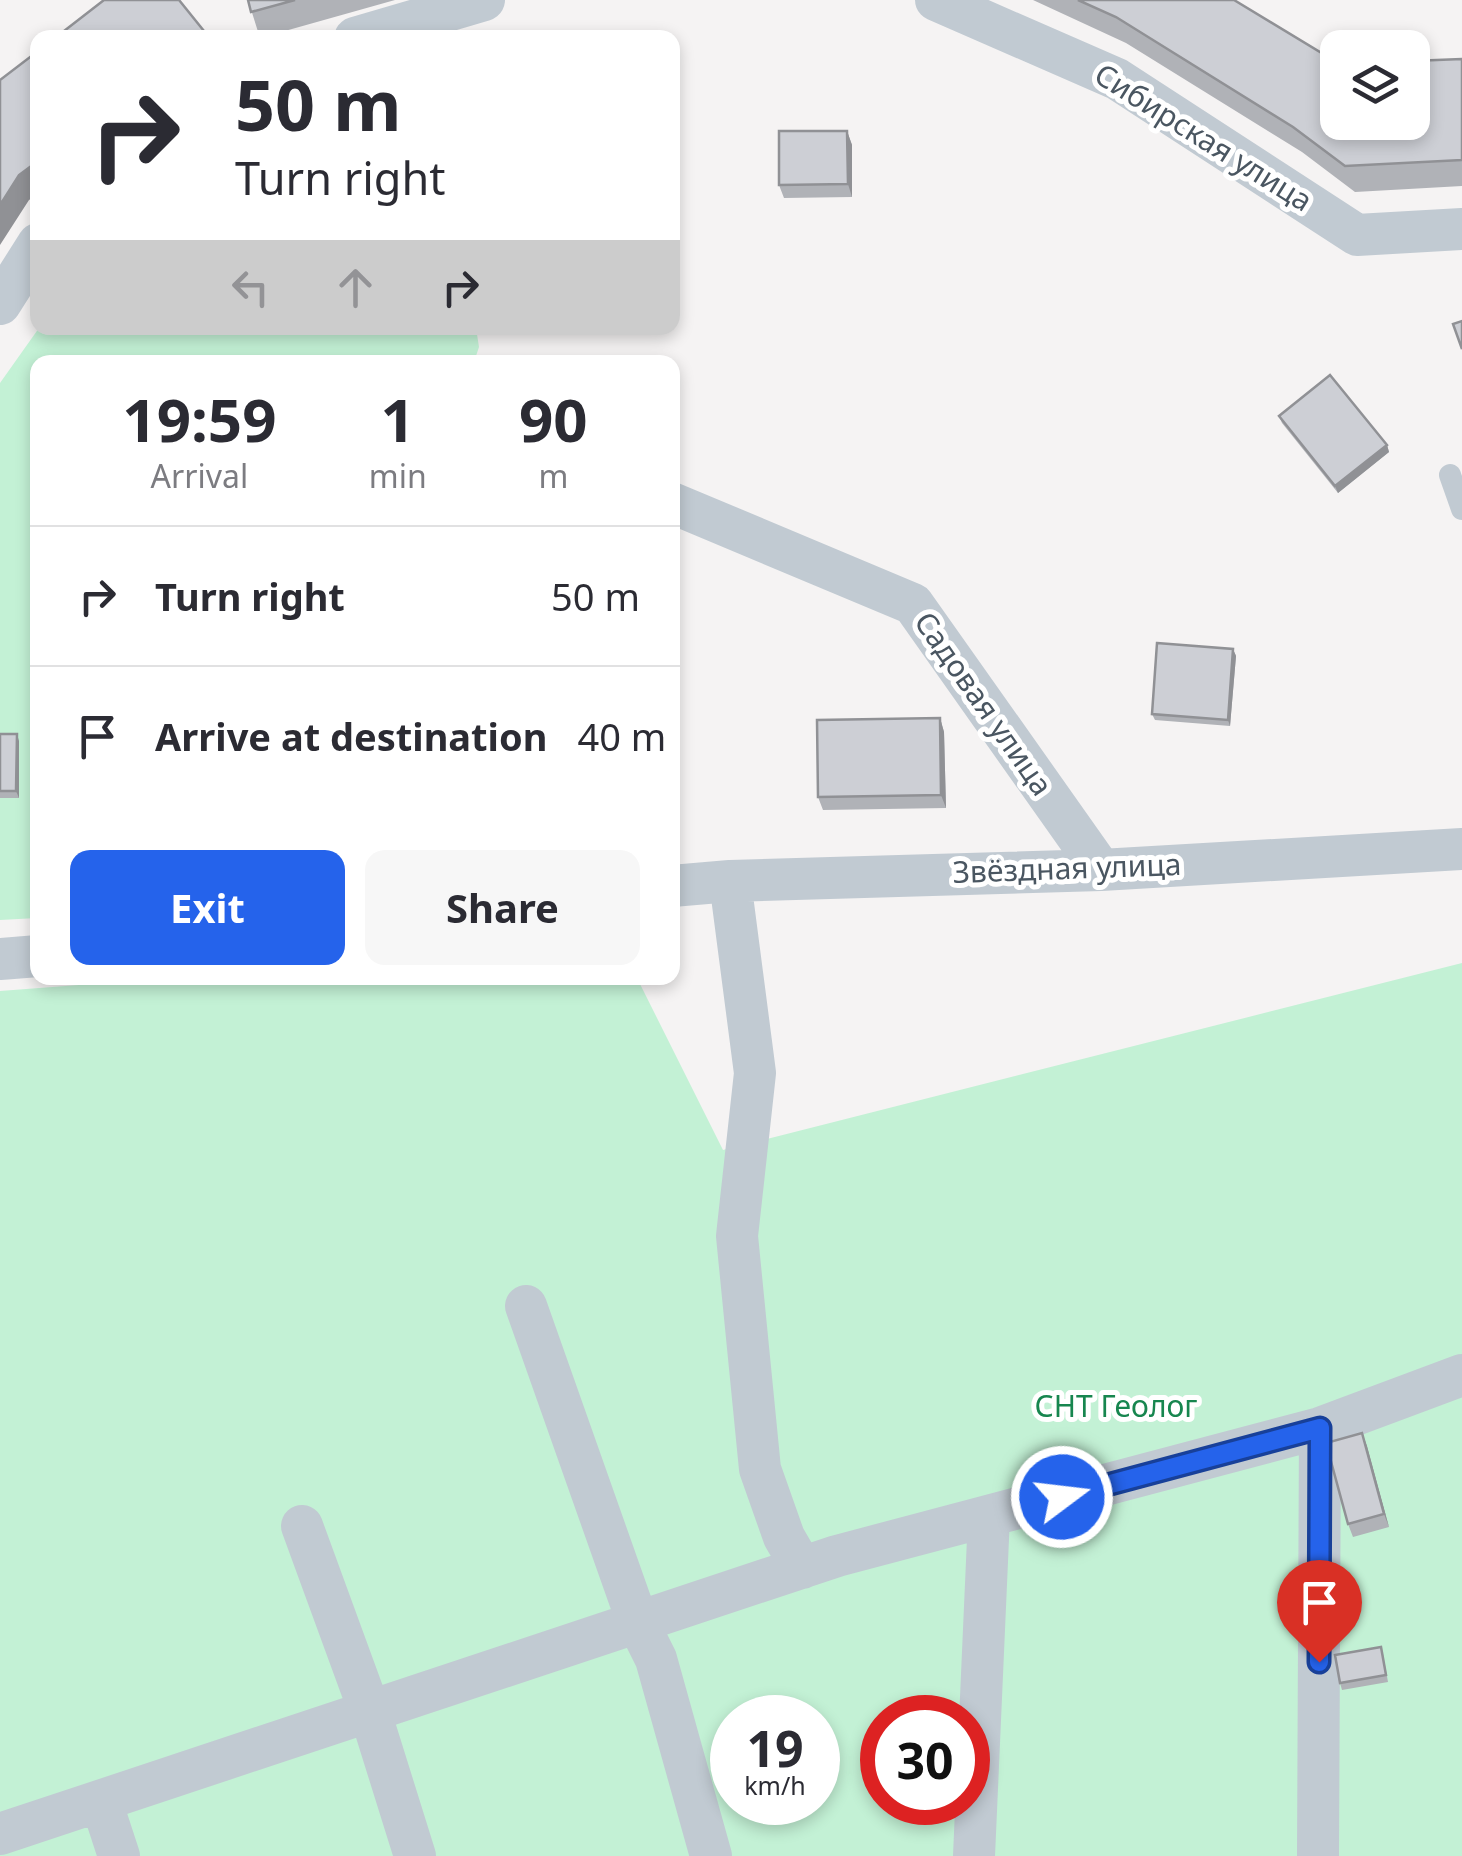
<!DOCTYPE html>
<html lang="en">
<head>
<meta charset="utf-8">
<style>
  :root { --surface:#fff; --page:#f7f7f7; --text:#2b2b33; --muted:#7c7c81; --line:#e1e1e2; --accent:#2563eb }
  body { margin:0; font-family:"Noto Sans",sans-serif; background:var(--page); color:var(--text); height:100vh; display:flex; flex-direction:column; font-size:38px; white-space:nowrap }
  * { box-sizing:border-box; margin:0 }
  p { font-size:32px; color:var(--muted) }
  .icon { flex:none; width:55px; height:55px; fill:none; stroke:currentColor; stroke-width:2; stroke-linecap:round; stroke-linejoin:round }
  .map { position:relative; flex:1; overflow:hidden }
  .drawer { position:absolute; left:30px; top:355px; width:650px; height:630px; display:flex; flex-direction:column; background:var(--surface); border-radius:20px; box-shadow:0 5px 15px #0003 }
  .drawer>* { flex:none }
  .banner { position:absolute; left:30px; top:30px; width:650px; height:305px; border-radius:20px; box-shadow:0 5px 15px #0003; background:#fff; color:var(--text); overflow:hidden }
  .buttons { position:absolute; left:1320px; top:30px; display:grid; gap:20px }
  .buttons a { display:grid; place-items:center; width:110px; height:110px; border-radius:20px; background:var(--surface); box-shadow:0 5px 15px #0003; font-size:50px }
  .speed { position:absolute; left:710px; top:1695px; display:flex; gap:20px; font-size:50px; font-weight:700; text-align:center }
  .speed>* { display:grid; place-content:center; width:130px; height:130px; border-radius:50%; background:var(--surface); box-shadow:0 5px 15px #0003; line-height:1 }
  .speed small { font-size:25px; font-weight:400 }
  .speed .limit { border:15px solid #d22; background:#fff; color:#111 }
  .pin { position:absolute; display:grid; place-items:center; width:85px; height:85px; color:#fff; margin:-102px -42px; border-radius:50% 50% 50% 0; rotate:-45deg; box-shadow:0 0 10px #0007 }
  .pin .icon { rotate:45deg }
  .me { position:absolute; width:110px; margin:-55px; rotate:75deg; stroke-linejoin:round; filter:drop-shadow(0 0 8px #0008) }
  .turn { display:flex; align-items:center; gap:35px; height:210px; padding:0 40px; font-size:45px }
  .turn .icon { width:130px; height:130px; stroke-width:2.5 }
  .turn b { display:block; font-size:70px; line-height:85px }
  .lanes { display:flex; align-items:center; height:95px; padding:0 40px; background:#0003; justify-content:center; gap:50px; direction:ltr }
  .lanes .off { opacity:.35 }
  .eta { display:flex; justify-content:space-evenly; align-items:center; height:170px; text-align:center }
  .eta b { font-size:60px; font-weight:700; line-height:70px }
  .cta { display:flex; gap:20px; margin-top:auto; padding:20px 40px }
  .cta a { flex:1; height:115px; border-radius:20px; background:var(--accent); color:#fff; font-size:40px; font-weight:700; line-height:115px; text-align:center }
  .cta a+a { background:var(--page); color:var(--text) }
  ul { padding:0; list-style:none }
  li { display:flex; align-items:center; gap:30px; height:140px; padding:0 40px; border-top:2px solid var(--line) }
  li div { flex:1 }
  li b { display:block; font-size:38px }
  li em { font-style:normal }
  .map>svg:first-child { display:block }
</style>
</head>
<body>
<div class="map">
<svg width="1462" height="1856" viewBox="0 0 1462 1856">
  <rect width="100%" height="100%" fill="#f5f3f3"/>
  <!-- green -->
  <path fill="#c3f1d5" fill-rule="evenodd" d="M39,328H476L479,347L474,362H38L37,918L0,920V383Z
    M1462,963V1856H0V991L170,978H637L723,1150ZM732,1718H818V1802H732ZM882,1718H968V1802H882Z"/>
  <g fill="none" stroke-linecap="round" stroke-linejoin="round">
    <!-- lane -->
    <path stroke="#c1cad2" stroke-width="22" d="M1450,475L1462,509"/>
    <!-- street -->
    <path stroke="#c1cad2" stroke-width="42" d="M936,0L1117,79L1357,235L1462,229
      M355,38L484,0
      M0,304L38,244
      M672,503L913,604L1101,870
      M730,881L755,1073L737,1236L760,1469L784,1537L802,1568
      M672,886L730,881L1101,870L1462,849
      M0,959L38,956
      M526,1306L638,1623L656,1659L711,1856
      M302,1526L370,1712L415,1856
      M101,1801L119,1856
      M0,1834L837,1556L1320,1428L1462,1375
      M974,1856L989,1516
      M1318,1856L1320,1428"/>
  </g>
  <!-- wall -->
  <path fill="#b0b2b7" d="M248,0H395L260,38Z
    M1033,0H1234L1338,63L1462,59V186L1355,192L1302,152L1126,43Z
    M847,131L852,145V197L784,198L779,185Z
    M1279,416L1387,445L1389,452L1338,493L1282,423Z
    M1233,649L1236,656L1230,726L1155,720L1152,714Z
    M940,718L944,732L946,808L823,810L818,797Z
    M0,734L19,741V798H0Z
    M1362,1433L1389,1527L1353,1537L1348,1524Z
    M1383,1654L1388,1682L1342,1690L1340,1683Z"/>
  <!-- shaded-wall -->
  <path fill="#909195" d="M847,131L852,145V197L848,184Z
    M38,161V194L29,200L0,245V205L19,175Z
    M1387,445L1389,452L1338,493L1335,486Z
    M1233,649L1236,656L1230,726L1228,720Z
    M940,718L944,732L946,808L941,795Z
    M17,734L19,741V798L16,791Z
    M1362,1433L1367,1446L1389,1527L1384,1514Z"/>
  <!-- building -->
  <path fill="#cdcfd5" stroke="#909195" stroke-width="2.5" d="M104,0H179L204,31L195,38H55Z
    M248,0H295L251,12Z
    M1078,0H1234L1338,63V122H1412V61L1462,59V160L1345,166L1293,127L1116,17Z
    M38,51V161L19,175L0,205V80Z
    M779,131H847L848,184L779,185Z
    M1462,321V349L1453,324Z
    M1330,375L1387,445L1335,486L1279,416Z
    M1157,643L1233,649L1228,720L1152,714Z
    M940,718L941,795L818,797L817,720Z
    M0,734H17L16,791H0Z
    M1362,1433L1384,1514L1348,1524L1326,1443Z
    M1381,1647L1386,1675L1340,1683L1335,1655Z"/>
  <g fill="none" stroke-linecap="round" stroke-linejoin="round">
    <!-- route casing -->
    <g stroke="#184099" stroke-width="25">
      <path id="route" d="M1062,1497L1320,1428L1319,1662"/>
    </g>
    <!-- route -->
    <use href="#route" stroke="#2563eb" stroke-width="18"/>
  </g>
  <g text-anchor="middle" stroke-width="10" stroke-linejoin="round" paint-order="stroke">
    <!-- street labels -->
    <g font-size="30" fill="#4a5661" stroke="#fff">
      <text transform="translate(1203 138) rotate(32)" y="10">Сибирская улица</text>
      <text transform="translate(983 704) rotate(55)" y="10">Садовая улица</text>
      <text transform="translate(1067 869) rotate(-2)" y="10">Звёздная улица</text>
    </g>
    <!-- park labels -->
    <g font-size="30" fill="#17864f" stroke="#fff">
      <text x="1116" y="1417">СНТ Геолог</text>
    </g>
  </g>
</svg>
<div class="buttons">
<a><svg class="icon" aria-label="layers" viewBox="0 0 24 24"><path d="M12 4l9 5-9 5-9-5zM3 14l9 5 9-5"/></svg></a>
</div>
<div class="speed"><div>19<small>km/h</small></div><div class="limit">30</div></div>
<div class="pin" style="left:1319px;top:1662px;background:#d93025"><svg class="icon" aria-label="arrive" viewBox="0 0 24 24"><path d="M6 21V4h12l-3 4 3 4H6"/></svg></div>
<svg class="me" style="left:1062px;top:1497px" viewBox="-20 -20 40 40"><circle r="17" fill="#2563eb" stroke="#fff" stroke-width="3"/><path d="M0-11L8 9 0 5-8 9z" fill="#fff"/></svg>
<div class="banner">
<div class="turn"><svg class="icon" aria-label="right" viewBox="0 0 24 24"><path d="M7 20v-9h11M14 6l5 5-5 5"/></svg><div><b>50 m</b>Turn right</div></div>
<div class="lanes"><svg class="icon off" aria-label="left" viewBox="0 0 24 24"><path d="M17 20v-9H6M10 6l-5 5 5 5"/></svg><svg class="icon off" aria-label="ahead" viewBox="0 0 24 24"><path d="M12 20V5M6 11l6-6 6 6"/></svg><svg class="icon" aria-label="right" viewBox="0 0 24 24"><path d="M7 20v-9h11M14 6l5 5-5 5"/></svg></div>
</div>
<section class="drawer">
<div class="eta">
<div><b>19:59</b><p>Arrival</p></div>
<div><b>1</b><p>min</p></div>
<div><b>90</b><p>m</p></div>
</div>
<ul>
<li><svg class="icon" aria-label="right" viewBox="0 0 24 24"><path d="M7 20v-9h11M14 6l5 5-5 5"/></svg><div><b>Turn right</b></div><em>50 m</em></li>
<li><svg class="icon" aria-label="arrive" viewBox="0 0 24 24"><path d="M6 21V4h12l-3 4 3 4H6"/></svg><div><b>Arrive at destination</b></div><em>40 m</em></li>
</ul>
<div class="cta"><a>Exit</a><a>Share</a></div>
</section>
</div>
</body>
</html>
